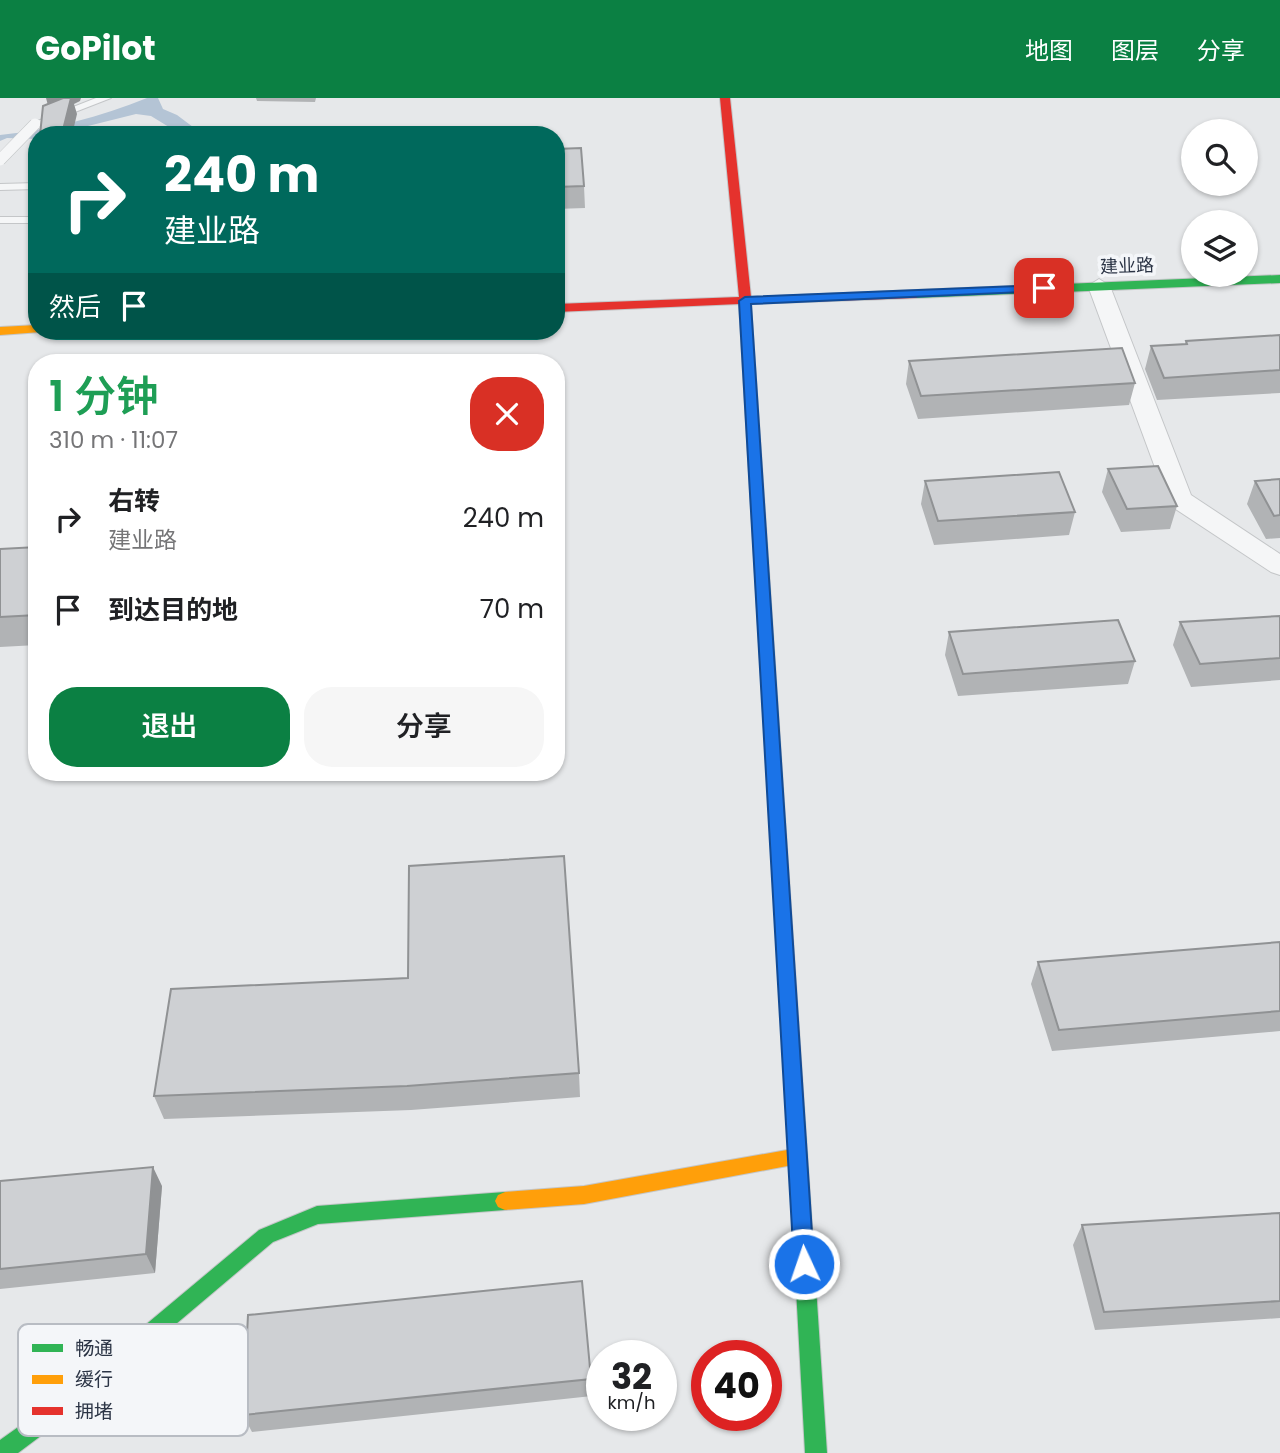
<!DOCTYPE html>
<html lang="zh">
<head>
<meta charset="utf-8">
<style>
  :root { --surface:#fff; --page:#f6f6f6; --text:#202124; --muted:#757577; --accent:#0b8043 }
  body { margin:0; font-family:Poppins,"Noto Sans SC",sans-serif; background:var(--page); color:var(--text); height:100vh; display:flex; flex-direction:column; font-size:26px; white-space:nowrap }
  * { box-sizing:border-box; margin:0 }
  p { font-size:23px; color:var(--muted) }
  .icon { flex:none; width:38px; height:38px; fill:none; stroke:currentColor; stroke-width:2; stroke-linecap:round; stroke-linejoin:round }
  .map { position:relative; flex:1; overflow:hidden }
  .side { position:absolute; left:28px; top:256px; width:537px; height:427px; display:flex; flex-direction:column; background:var(--surface); border-radius:28px; box-shadow:0 2px 5px #0004 }
  .side>* { flex:none }
  .guide { position:absolute; left:28px; top:28px; width:537px; height:214px; border-radius:28px; box-shadow:0 2px 5px #0004; background:#00695c; color:#fff; overflow:hidden }
  .fabs { position:absolute; left:1181px; top:21px; display:grid; gap:14px }
  .fabs a { display:grid; place-items:center; width:77px; height:77px; border-radius:50%; background:var(--surface); box-shadow:0 2px 5px #0004; font-size:35px }
  .speed { position:absolute; left:586px; top:1242px; display:flex; gap:14px; font-size:35px; font-weight:700; text-align:center }
  .speed>* { display:grid; place-content:center; width:91px; height:91px; border-radius:50%; background:var(--surface); box-shadow:0 2px 5px #0004; line-height:1 }
  .speed small { font-size:18px; font-weight:400 }
  .speed .limit { border:10px solid #d22; background:#fff; color:#111 }
  .pin { position:absolute; display:grid; place-items:center; width:60px; height:60px; color:#fff; margin:-30px; border-radius:14px; box-shadow:0 4px 10px #0006 }
  .me { position:absolute; width:77px; margin:-38px; rotate:357deg; stroke-linejoin:round; filter:drop-shadow(0 0 5px #0008) }
  .turn { display:flex; align-items:center; gap:24px; height:147px; padding:0 21px; font-size:32px }
  .turn .icon { width:91px; height:91px; stroke-width:2.5 }
  .turn b { display:block; font-size:49px; line-height:60px }
  .then { display:flex; align-items:center; height:66px; padding:0 21px; background:#0003; gap:14px; font-size:26px }
  .round { display:grid; place-items:center; flex:none; width:74px; height:74px; border-radius:28px; background:var(--page) }
  .summary { display:flex; align-items:center; justify-content:space-between; height:119px; padding:0 21px }
  h1 { font-size:42px; font-weight:600; line-height:52px; color:#1e9e55 }
  .button { display:flex; gap:14px; margin-top:auto; padding:14px 21px }
  .button a { flex:1; height:80px; border-radius:28px; background:var(--accent); color:#fff; font-size:28px; font-weight:600; line-height:80px; text-align:center }
  .button a+a { background:var(--page); color:var(--text) }
  ul { padding:0; list-style:none }
  li { display:flex; align-items:center; gap:21px; height:91px; padding:0 21px }
  li div { flex:1 }
  li b { display:block; font-size:26px }
  li em { font-style:normal }
  header { display:flex; align-items:center; gap:42px; box-sizing:border-box; height:98px; padding:0 35px; background:var(--accent); color:#fff }
  header strong { font-size:33px }
  nav { display:flex; gap:38px; margin-inline-start:auto; font-size:24px }
  .map>svg:first-child { display:block }
</style>
</head>
<body>
<header>
<strong>GoPilot</strong>
<nav><a>地图</a><a>图层</a><a>分享</a></nav>
</header>
<div class="map">
<svg width="1280" height="1355" viewBox="0 0 1280 1355">
  <rect width="100%" height="100%" fill="#e6e8ea"/>
  <!-- water -->
  <path fill="#b4c4d5" d="M147,0H158L163,11L177,17L193,29L224,37H182L151,18L136,16L52,37H37V41L7,40L0,43V37C49,32 101,19 147,0Z"/>
  <g fill="none" stroke-linecap="round" stroke-linejoin="round">
    <!-- lane casing -->
    <g stroke="#c4c6c8" stroke-width="2">
      <path id="lane" d="M96,0H111L39,28L30,26Z
        M37,85V91L0,92V86Z
        M0,119H37V125H0Z"/>
    </g>
    <!-- street casing -->
    <g stroke="#c4c6c8" stroke-width="2">
      <path id="street" d="M1099,181L1110,188L1191,397L1280,456V477L1271,474L1171,408L1167,402L1088,188Z"/>
    </g>
    <!-- fast casing -->
    <g stroke="#c4c6c8" stroke-width="2">
      <path id="fast" d="M1280,177V185L916,200L910,196L916,192Z
        M760,438L767,443L786,734L784,738H772L770,734L753,443Z
        M795,999L802,1001L804,1007L827,1355H805L786,1007L788,1001Z
        M505,1094L512,1097L515,1103L512,1109L505,1112L318,1126L273,1144L66,1319L18,1355H0V1342L52,1305L259,1132L317,1108Z"/>
    </g>
    <!-- slow casing -->
    <g stroke="#c4c6c8" stroke-width="2">
      <path id="slow" d="M37,227V233L41,234L0,237V229Z
        M798,1050L805,1052L807,1058L805,1064L798,1066L584,1106L505,1112L498,1109L495,1103L498,1097L505,1094L584,1088Z"/>
    </g>
    <!-- jam casing -->
    <g stroke="#c4c6c8" stroke-width="2">
      <path id="jam" d="M720,0H730L751,199L916,192L922,196L916,200L751,206L767,443L760,448L753,443L739,206L556,214V206L739,199Z
        M778,728L784,730L786,734L804,1007L802,1013L795,1015L788,1013L786,1007L770,734L772,730Z"/>
    </g>
    <!-- path -->
    <path stroke="#c5c6ca" stroke-width="3.5" stroke-dasharray="3.5 3.5" stroke-linecap="butt" d="M110,34L136,33"/>
    <!-- lane -->
    <use href="#lane" fill="#f5f6f7" fill-rule="evenodd"/>
    <!-- street -->
    <use href="#street" fill="#f5f6f7" fill-rule="evenodd"/>
    <!-- fast -->
    <use href="#fast" fill="#30b455" fill-rule="evenodd"/>
    <!-- slow -->
    <use href="#slow" fill="#ff9f0a" fill-rule="evenodd"/>
    <!-- jam -->
    <use href="#jam" fill="#e5322d" fill-rule="evenodd"/>
    <!-- lane-bridge casing -->
    <g stroke="#c4c6c8" stroke-width="12" stroke-linecap="butt">
      <path id="lane-bridge" d="M0,62L35,26"/>
    </g>
    <!-- lane-bridge -->
    <use href="#lane-bridge" stroke="#f5f6f7" stroke-width="11"/>
  </g>
  <!-- wall -->
  <path fill="#b1b3b5" d="M256,0H316L315,4L257,3Z
    M556,51L584,88L585,110L556,111Z
    M37,75V148L31,130Z
    M1280,237V295L1157,302L1145,271L1151,248L1185,246L1186,243Z
    M909,263L1135,285L1129,307L918,321L906,286Z
    M1108,371L1177,408L1170,431L1121,434L1102,394Z
    M1280,381V440L1266,441L1247,406L1255,383Z
    M925,383L1075,414L1069,437L934,447L921,406Z
    M556,418L559,459H556Z
    M37,449V547L0,549V451Z
    M556,513H558L564,617L556,618Z
    M1280,518V582L1191,589L1173,547L1180,524Z
    M949,534L1135,563L1128,586L958,598L945,557Z
    M1280,844V933L1052,953L1031,886L1038,864Z
    M408,880L579,975L580,999L411,1012L164,1021L154,998Z
    M0,1083L162,1088L155,1175L0,1191Z
    M1280,1115V1220L1095,1232L1073,1147L1082,1127Z
    M591,1281L592,1298L252,1334L243,1317Z"/>
  <!-- shaded-wall -->
  <path fill="#909294" d="M46,0H81L80,3L74,6L77,16L72,37H62L50,15Z
    M153,1069L162,1088L155,1175L146,1156Z"/>
  <!-- building -->
  <path fill="#ced0d3" stroke="#909294" stroke-width="2" d="M63,0H71L62,36L182,30L183,37H40L43,8Z
    M581,50L584,88L556,89V51Z
    M37,75V130H31Z
    M1280,237V272L1164,280L1151,248L1187,246L1186,243Z
    M1122,250L1135,285L921,298L909,263Z
    M1158,368L1177,408L1127,411L1108,371Z
    M1059,374L1075,414L938,423L925,383Z
    M1280,381V417L1274,418L1255,383Z
    M556,418L558,436H556Z
    M37,449V517L0,519V451Z
    M556,513H558L563,594L556,595Z
    M1280,518V560L1200,566L1180,524Z
    M1118,522L1135,563L963,576L949,534Z
    M564,758L579,975L407,988L154,998L171,891L408,880L409,768Z
    M1280,844V913L1059,932L1038,864Z
    M153,1069L146,1156L0,1171V1083Z
    M1280,1115V1203L1104,1214L1082,1127Z
    M582,1183L591,1281L243,1317L248,1217Z"/>
  <!-- route -->
  <path fill="#1a73e8" stroke="#114b97" stroke-width="2" d="M1044,187L1049,188V193L751,206L814,1166L811,1173L804,1175L797,1173L794,1166L739,203L745,199Z"/>
  <g text-anchor="middle" stroke-width="7" stroke-linejoin="round" paint-order="stroke">
    <!-- far-street labels -->
    <g font-size="18" fill="#2b3445" stroke="#f4f6f9">
      <text transform="translate(1127 168) rotate(-2)" y="6">建业路</text>
    </g>
  </g>
  <!-- legend -->
  <rect x="18" y="1226" width="230" height="112" rx="10" fill="#f4f6f9" stroke="#b8bcc3" stroke-width="2"/>
  <rect x="32" y="1246" width="31" height="8" fill="#30b455"/>
  <rect x="32" y="1277" width="31" height="9" fill="#ff9f0a"/>
  <rect x="32" y="1309" width="31" height="8" fill="#e5322d"/>
  <g font-size="19" fill="#2b3445">
    <text x="75" y="1257">畅通</text>
    <text x="75" y="1288">缓行</text>
    <text x="75" y="1320">拥堵</text>
  </g>
</svg>
<div class="fabs">
<a><svg class="icon" aria-label="search" viewBox="0 0 24 24"><circle cx="10" cy="10" r="6"/><path d="M15 15l6 6"/></svg></a>
<a><svg class="icon" aria-label="layers" viewBox="0 0 24 24"><path d="M12 4l9 5-9 5-9-5zM3 14l9 5 9-5"/></svg></a>
</div>
<div class="speed"><div>32<small>km/h</small></div><div class="limit">40</div></div>
<div class="pin" style="left:1044px;top:190px;background:#d93025"><svg class="icon" aria-label="arrive" viewBox="0 0 24 24"><path d="M6 21V4h12l-3 4 3 4H6"/></svg></div>
<svg class="me" style="left:804px;top:1166px" viewBox="-20 -20 40 40"><circle r="17" fill="#1a73e8" stroke="#fff" stroke-width="3"/><path d="M0-11L8 9 0 5-8 9z" fill="#fff"/></svg>
<div class="guide">
<div class="turn"><svg class="icon" aria-label="right" viewBox="0 0 24 24"><path d="M7 20v-9h11M14 6l5 5-5 5"/></svg><div><b>240 m</b>建业路</div></div>
<div class="then">然后<svg class="icon" aria-label="arrive" viewBox="0 0 24 24"><path d="M6 21V4h12l-3 4 3 4H6"/></svg></div>
</div>
<section class="side">
<div class="summary"><div><h1>1 分钟</h1><p>310 m · 11:07</p></div><a class="round" style="background:#d93025;color:#fff"><svg class="icon" aria-label="close" viewBox="0 0 24 24"><path d="M6 6l12 12M18 6L6 18"/></svg></a></div>
<ul>
<li><svg class="icon" aria-label="right" viewBox="0 0 24 24"><path d="M7 20v-9h11M14 6l5 5-5 5"/></svg><div><b>右转</b><p>建业路</p></div><em>240 m</em></li>
<li><svg class="icon" aria-label="arrive" viewBox="0 0 24 24"><path d="M6 21V4h12l-3 4 3 4H6"/></svg><div><b>到达目的地</b></div><em>70 m</em></li>
</ul>
<div class="button"><a>退出</a><a>分享</a></div>
</section>
</div>
</body>
</html>
